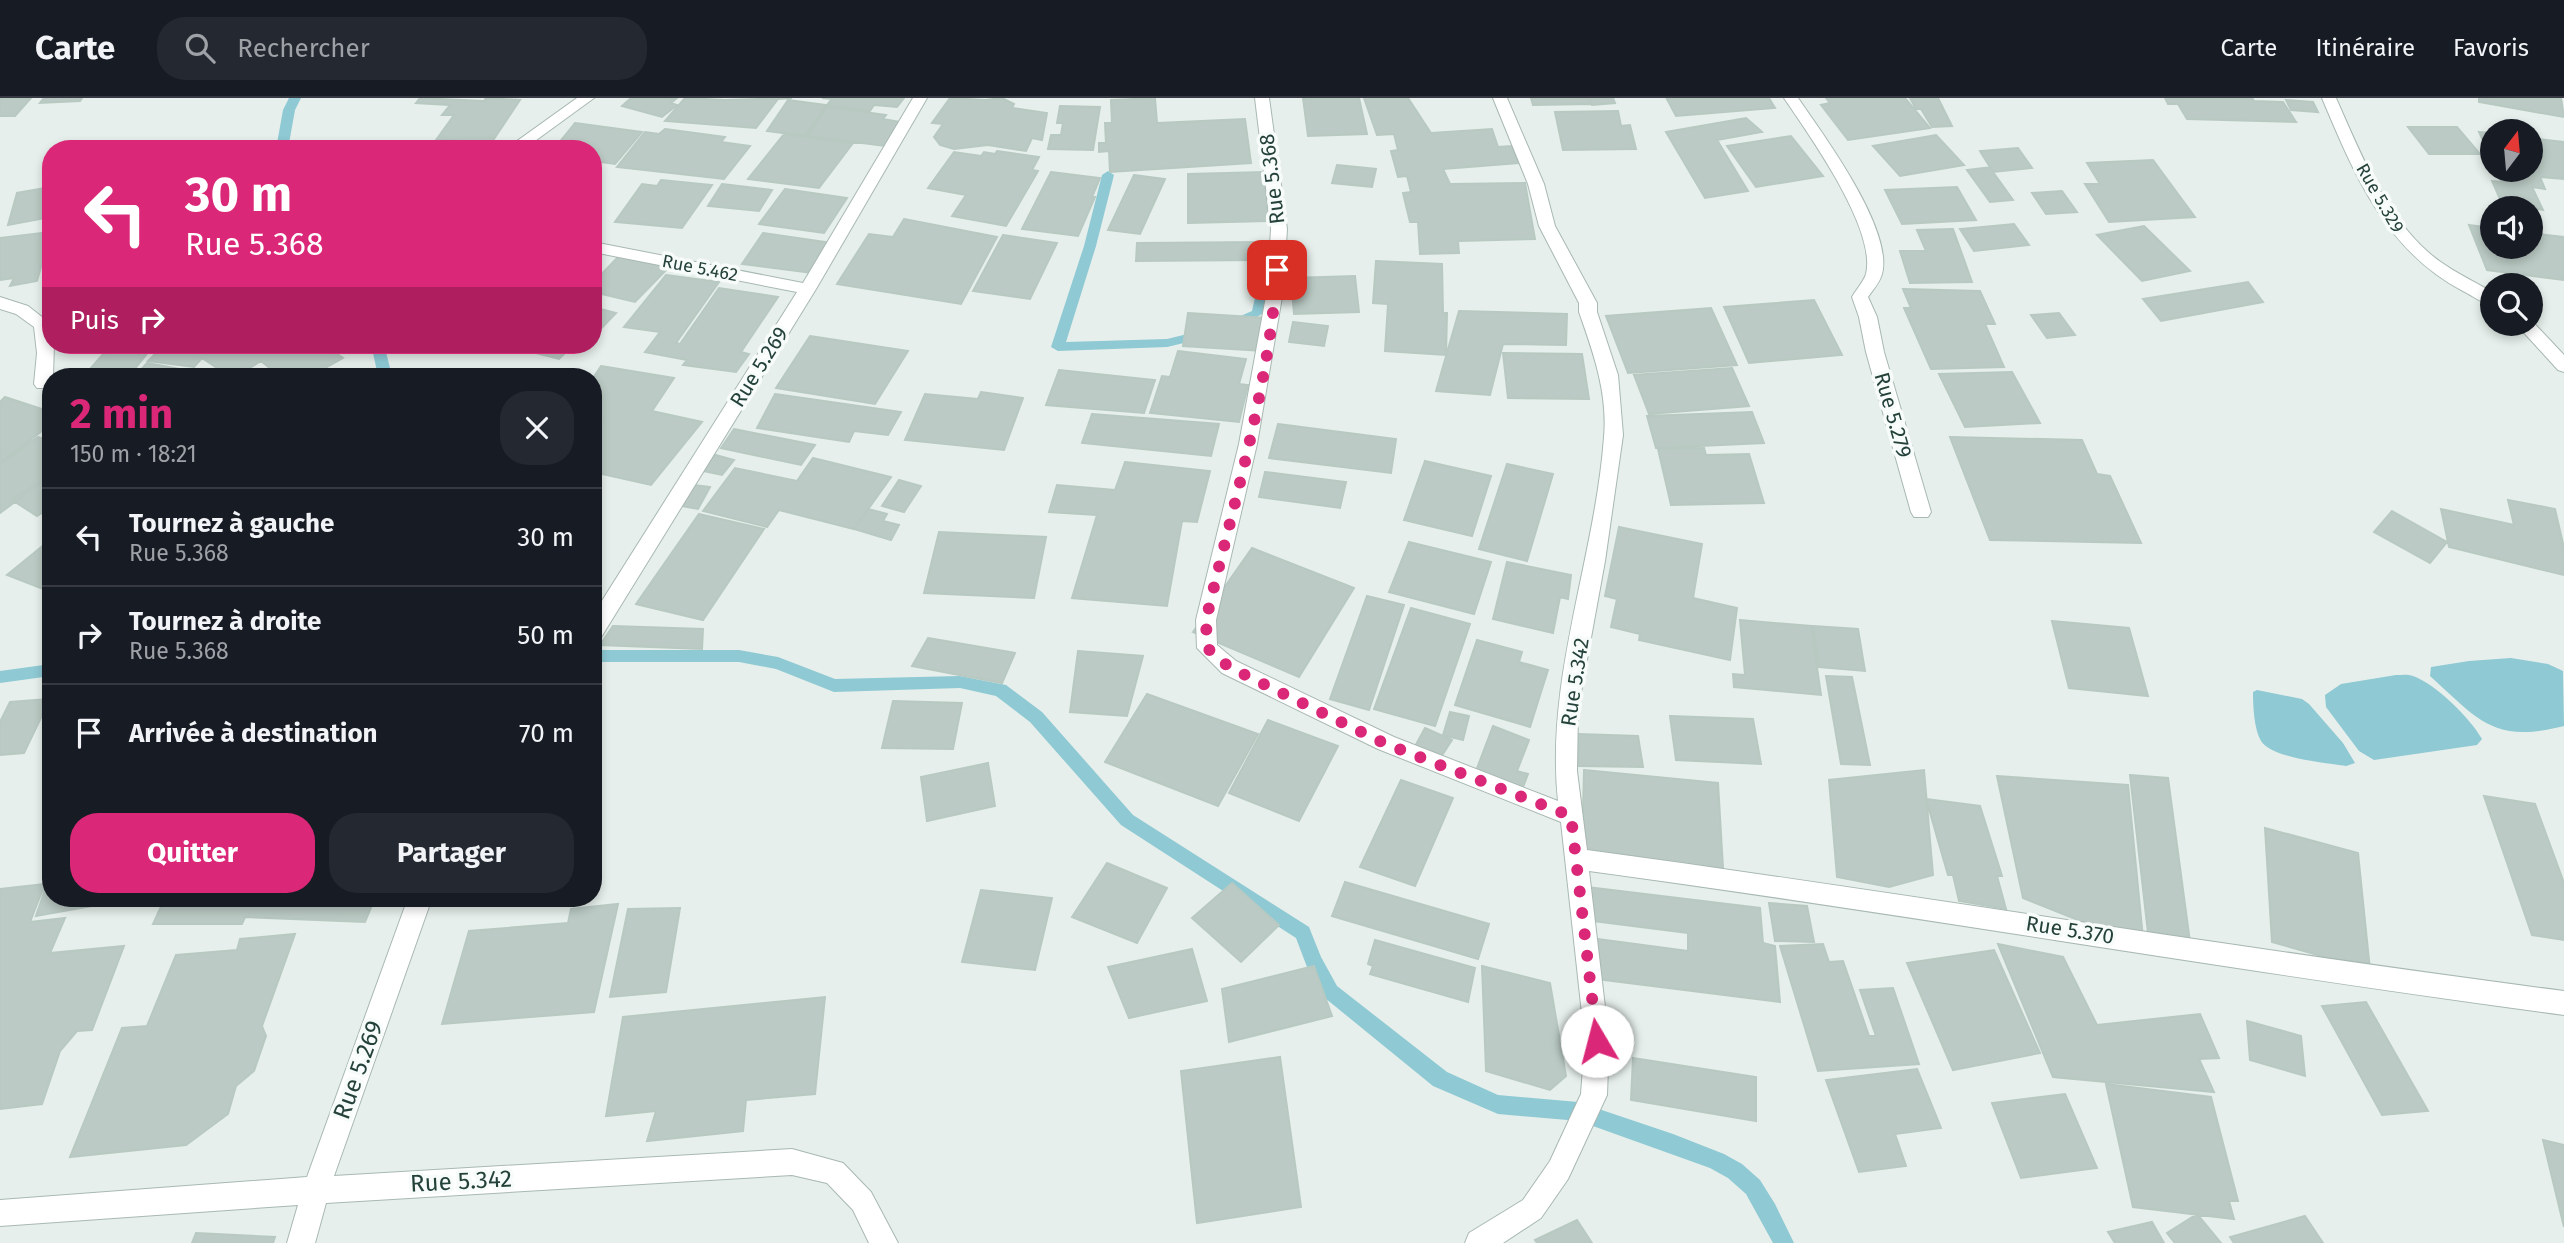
<!DOCTYPE html>
<html lang="fr">
<head>
<meta charset="utf-8">
<style>
  :root { --surface:#171b24; --page:#242831; --text:#f1f3f6; --muted:#9ea1a6; --line:#363941; --accent:#db2777 }
  body { margin:0; font-family:"Fira Sans",sans-serif; background:var(--page); color:var(--text); height:100vh; display:flex; flex-direction:column; font-size:26px; white-space:nowrap }
  * { box-sizing:border-box; margin:0 }
  p { font-size:23px; color:var(--muted) }
  .icon { flex:none; width:38px; height:38px; fill:none; stroke:currentColor; stroke-width:2; stroke-linecap:round; stroke-linejoin:round }
  .map { position:relative; flex:1; overflow:hidden }
  .details { position:absolute; left:42px; top:270px; width:560px; height:539px; display:flex; flex-direction:column; background:var(--surface); border-radius:28px; box-shadow:0 4px 10px #0003 }
  .details>* { flex:none }
  .guide { position:absolute; left:42px; top:42px; width:560px; height:214px; border-radius:28px; box-shadow:0 4px 10px #0003; background:#db2777; color:#fff; overflow:hidden }
  .needle { width:46px; rotate:16deg }
  .tools { position:absolute; left:2480px; top:21px; display:grid; gap:14px }
  .tools a { display:grid; place-items:center; width:63px; height:63px; border-radius:50%; background:var(--surface); box-shadow:0 4px 10px #0003; font-size:35px }
  .pin { position:absolute; display:grid; place-items:center; width:60px; height:60px; color:#fff; margin:-30px; border-radius:14px; box-shadow:0 4px 10px #0006 }
  .me { position:absolute; width:77px; margin:-38px; rotate:352deg; stroke-linejoin:round; filter:drop-shadow(0 0 5px #0008) }
  .turn { display:flex; align-items:center; gap:24px; height:147px; padding:0 28px; font-size:32px }
  .turn .icon { width:91px; height:91px; stroke-width:2.5 }
  .turn b { display:block; font-size:49px; line-height:60px }
  .then { display:flex; align-items:center; height:66px; padding:0 28px; background:#0003; gap:14px; font-size:26px }
  .round { display:grid; place-items:center; flex:none; width:74px; height:74px; border-radius:28px; background:var(--page) }
  .overview { display:flex; align-items:center; justify-content:space-between; height:119px; padding:0 28px }
  h1 { font-size:42px; font-weight:700; line-height:52px; color:var(--accent) }
  .cta { display:flex; gap:14px; margin-top:auto; padding:14px 28px }
  .cta a { flex:1; height:80px; border-radius:28px; background:var(--accent); color:#fff; font-size:28px; font-weight:700; line-height:80px; text-align:center }
  .cta a+a { background:var(--page); color:var(--text) }
  ul { padding:0; list-style:none }
  li { display:flex; align-items:center; gap:21px; height:98px; padding:0 28px; border-top:2px solid var(--line) }
  li div { flex:1 }
  li b { display:block; font-size:26px }
  li em { font-style:normal }
  header { display:flex; align-items:center; gap:42px; box-sizing:border-box; height:98px; padding:0 35px; background:var(--surface); border-bottom:2px solid var(--line) }
  header strong { font-size:33px }
  nav { display:flex; gap:38px; margin-inline-start:auto; font-size:24px }
  .search { width:490px; height:63px; background:var(--page); display:flex; align-items:center; gap:18px; box-sizing:border-box; padding:0 24px; border-radius:28px; color:var(--muted); font-size:26px }
  .map>svg:first-child { display:block }
</style>
</head>
<body>
<header>
<strong>Carte</strong>
<div class="search"><svg class="icon" aria-label="search" viewBox="0 0 24 24"><circle cx="10" cy="10" r="6"/><path d="M15 15l6 6"/></svg>Rechercher</div>
<nav><a>Carte</a><a>Itinéraire</a><a>Favoris</a></nav>
</header>
<div class="map">
<svg width="2564" height="1145" viewBox="0 0 2564 1145">
  <rect width="100%" height="100%" fill="#e6efeb"/>
  <!-- water -->
  <path fill="#8ec9d4" d="M2511,560L2548,566L2563,573L2564,628C2493,646 2479,622 2430,578L2431,569L2469,563Z
    M2396,577C2401,577 2408,576 2413,578C2436,586 2470,620 2482,641L2477,647L2374,662L2359,653L2326,609L2325,597L2341,586Z
    M2257,592L2302,601L2309,606L2343,645L2355,665L2346,668C2327,665 2271,660 2261,643C2254,631 2253,608 2253,594Z"/>
  <g fill="none" stroke-linecap="round" stroke-linejoin="round">
    <!-- stream -->
    <path fill="#8ec9d4" fill-rule="evenodd" d="M289,0H301L295,12L288,51H276L283,12Z
      M1108,73L1114,77L1096,148L1066,244L1167,241L1204,232L1211,236L1209,239L1167,249L1058,253L1051,249L1084,148L1102,77Z
      M1273,142L1279,146L1264,215L1237,230H1227V224L1252,213L1267,146Z
      M368,247H381L386,254L392,278H378L373,255Z
      M593,552H739L778,559L835,581L960,578L1006,587L1042,614L1133,717L1309,829L1321,859L1337,888L1447,974L1498,997L1578,1004L1673,1036L1724,1056L1742,1066L1760,1082L1775,1106L1794,1145H1773L1746,1096L1728,1080L1710,1070L1579,1023L1498,1016L1433,988L1325,900L1307,869L1296,840L1121,727L1030,624L996,598L960,590L834,594L776,571L739,564H593Z
      M51,566V578L0,585V573Z"/>
  </g>
  <!-- building -->
  <path fill="#bbcac4" stroke="#b8c9c2" stroke-width="2" d="M0,0H31L15,18H0Z
    M44,0H82L80,3L40,5Z
    M420,0L484,3L486,0L520,2L492,44L436,42L454,17H442L450,7L416,5Z
    M631,0H677L671,5L677,7L662,19L622,8Z
    M685,0L725,2L792,0L778,1L756,30L665,23Z
    M822,0H904L897,9L874,7L870,13L827,7L832,1Z
    M950,0L985,2L1002,0L1014,6L1012,10L1047,15L1042,42L1032,40L1026,53L988,47L954,51L940,47L934,39L943,26L932,25Z
    M1155,0L1157,25L1245,21L1251,65L1110,74L1109,53L1099,54V45H1106L1105,25H1112L1111,2Z
    M1303,0H1359L1367,36L1308,38Z
    M1364,0H1408L1431,35L1492,31L1498,49L1511,48L1518,65L1443,71L1450,86L1525,85L1535,141L1458,143L1459,155L1420,156L1418,124H1410L1403,95L1411,94L1407,78L1398,79L1391,53L1398,52L1394,36L1377,37Z
    M1531,0H1589L1591,6L1533,7Z
    M1589,0H1613L1615,5L1592,7Z
    M1679,0H1769L1775,10L1676,18L1667,1Z
    M1826,0H1905L1930,30L1848,42L1821,7L1830,5Z
    M1910,0H1938L1952,28L1932,29L1921,11H1916Z
    M2165,0H2252L2254,3L2283,4L2296,24L2187,21L2178,6H2168Z
    M2479,0H2561L2564,19L2479,4Z
    M788,2L826,7L805,38L767,33Z
    M2286,2L2313,4L2318,14L2291,12Z
    M1060,8L1100,9L1093,52L1048,51L1051,37H1061L1063,25H1057Z
    M827,9L886,17L883,21L900,24L885,48L807,38Z
    M1618,13L1621,28L1630,27L1636,51L1563,52L1555,14Z
    M1746,20L1762,34L1717,42L1748,93L1705,100L1666,34Z
    M575,25L642,34L615,66L593,63V51H554Z
    M2408,29H2457L2480,56H2429Z
    M665,31L725,39L721,44L750,48L724,81L617,69L645,34L659,36Z
    M2479,34L2492,35V62Z
    M784,36L853,45L819,90L748,81Z
    M1936,37L1964,67L1900,78L1873,48Z
    M1791,38L1823,78L1756,89L1727,48Z
    M2530,40L2564,44V81L2540,79L2545,91L2532,89L2543,112L2532,110L2537,123L2530,122V110H2504L2492,83L2502,84L2496,72H2530Z
    M2018,50L2032,70L1993,74L1980,53Z
    M997,53L1039,59L1032,72L1038,73L1006,128L952,118L966,97L928,90L954,54L981,58L984,54L995,56Z
    M2153,62L2195,119L2109,124L2085,86H2100L2087,65Z
    M1337,67L1376,71L1372,89L1332,85Z
    M1991,69L1993,74L2013,102L1990,104L1967,72Z
    M1051,74L1100,80L1092,99H1095L1078,138L1022,131Z
    M1265,74L1268,123L1188,125V76Z
    M1134,77L1165,81L1140,136L1108,132Z
    M661,82L712,87L682,130L615,124L642,86L657,88Z
    M722,86L772,92L759,113L708,108Z
    M51,89V119L8,127L17,95Z
    M1957,89L1976,122L1902,126L1885,92Z
    M785,91L847,100L824,135L759,126Z
    M2062,93L2077,114L2046,116L2032,95Z
    M904,121L997,139L961,206L837,186L869,136L893,139Z
    M2014,126L2029,147L1974,153L1960,131Z
    M2469,127L2492,130V149H2530V135L2564,139V182L2487,172Z
    M2144,128L2190,173L2142,183L2097,137Z
    M1953,131L1972,184L1910,185L1900,153H1926L1917,132Z
    M51,134L37,183L10,188L14,180L0,182V140Z
    M763,135L832,145L812,175L742,166Z
    M1003,137L1057,145L1030,201L973,193Z
    M1263,144L1262,162L1136,163L1137,145Z
    M620,157L670,168L635,204L593,194V185Z
    M1376,163L1442,166L1443,215H1447L1446,257L1385,253L1388,206L1373,205Z
    M666,177L719,184L676,245L680,246L719,190L778,199L741,254L749,256L736,274L683,267L687,262L645,254L660,234L624,229Z
    M1355,178L1359,214L1294,216L1291,180Z
    M2248,184L2263,204L2161,223L2143,201Z
    M1903,191L1980,193L1995,226H1985L2004,269L1931,271L1904,210H1911Z
    M1814,202L1842,257L1749,265L1724,209Z
    M593,209L616,215L593,239Z
    M1711,210L1737,267L1628,275L1606,218Z
    M1459,213L1567,216L1566,247L1503,246L1490,297L1436,293Z
    M1188,215L1268,220L1263,253L1183,248Z
    M2059,215L2075,237L2047,240L2031,217Z
    M1293,224L1328,228L1324,248L1289,244Z
    M810,238L908,253L875,306L776,290Z
    M111,247H154L129,278H84Z
    M164,247H215L208,255L222,247H324L343,260L311,278H257L271,271L261,263L237,278H229L202,260L194,269L148,263Z
    M524,247H586L582,251L571,249L559,261L520,251Z
    M1178,253L1246,261L1239,286L1248,287L1239,324L1150,315L1162,278L1170,279Z
    M1503,255L1582,256L1589,301L1508,300Z
    M147,265L218,278H219H135Z
    M601,268L674,280L652,313L702,324L651,387L593,374V337L603,325L593,323V280Z
    M1732,270L1749,308L1649,316L1634,277Z
    M448,271L485,278H442Z
    M1059,272L1155,282L1144,315L1046,307Z
    M2012,274L2040,325L1965,329L1939,276Z
    M981,294L1023,300L1004,352L905,342L925,296L978,301Z
    M775,296L901,314L888,337L854,333L849,344L757,330Z
    M5,299L51,314V326L0,365V304Z
    M1752,314L1764,345L1656,350L1647,318Z
    M1092,316L1219,326L1211,358L1082,345Z
    M1278,326L1396,341L1391,375L1269,360Z
    M734,331L815,347L801,367L721,350Z
    M38,339L51,344V377L0,415V366Z
    M1950,339L2082,342L2097,376L2110,378L2141,445L1990,442Z
    M1704,350L1706,357L1749,356L1764,405L1671,407L1658,351Z
    M712,356L734,362L722,377L699,372Z
    M813,360L891,379L854,431L779,412L767,429L703,413L735,370L797,383Z
    M1425,363L1491,378L1472,438L1404,422Z
    M1125,364L1210,373L1197,424L1182,423L1167,508L1072,500L1097,417L1049,414L1057,387L1115,392Z
    M1507,366L1553,376L1527,463L1479,451Z
    M1265,374L1346,384L1340,410L1259,399Z
    M51,376V409L37,418L12,402Z
    M899,382L921,388L904,414L882,408Z
    M694,387L710,389L698,411L682,408Z
    M2508,402L2555,411L2564,450V477L2449,449L2441,411L2514,427Z
    M868,411L887,416L883,423L899,427L891,442L854,431Z
    M2392,413L2447,444L2430,465L2374,434Z
    M699,416L764,431L703,522L636,506Z
    M1619,429L1702,446L1693,500L1737,510L1730,562L1639,542L1640,536L1611,529L1617,501L1605,498Z
    M939,434L1046,439L1034,500L924,495Z
    M51,441V494L7,477Z
    M1409,444L1491,464L1474,516L1389,494Z
    M1252,450L1354,490L1299,579L1193,534Z
    M1507,464L1571,477L1568,501L1560,499L1553,535L1493,521Z
    M1367,498L1404,507L1369,612L1330,601Z
    M1411,510L1470,526L1435,628L1374,611Z
    M1740,522L1811,528L1821,597L1734,589L1733,576L1745,577Z
    M2052,523L2129,530L2148,598L2069,590Z
    M613,528L703,531L702,551L600,547Z
    M1813,528L1858,531L1865,573L1819,569Z
    M928,540L1010,554L1015,555L1002,585L912,568Z
    M1477,542L1522,554L1519,564L1548,572L1530,629L1455,607Z
    M1078,553L1143,558L1127,618L1070,614Z
    M1826,578L1852,579L1870,667L1841,666Z
    M1147,596L1258,636L1218,708L1105,664Z
    M50,601L24,655L0,657V624L10,604Z
    M893,603L962,605L953,651L882,650Z
    M1450,614L1469,618L1463,642L1443,637Z
    M1670,618L1753,621L1761,666L1676,662Z
    M1268,622L1338,648L1299,723L1229,695Z
    M1493,628L1529,642L1517,673L1528,676L1523,689L1476,673Z
    M1425,630L1452,642L1439,662L1413,652Z
    M1578,636L1638,638L1643,669L1578,668Z
    M988,665L995,708L927,723L921,679Z
    M1584,672L1718,685L1723,770L1582,755Z
    M1924,672L1933,777L1889,789L1837,779L1829,682Z
    M2130,677L2168,680L2190,844L2148,835Z
    M1997,678L2128,687L2143,840L2103,832L2023,800Z
    M1401,682L1453,700L1415,788L1360,769Z
    M2484,698L2535,706L2564,785V842L2532,837Z
    M1926,701L1980,708L2002,778H1997L2006,811L1959,803L1953,777H1948Z
    M2265,730L2358,755L2370,872L2272,844Z
    M1107,765L1167,790L1137,845L1072,819Z
    M50,777L51,800H137L36,818Z
    M1345,784L1489,826L1478,861L1332,818Z
    M1232,785L1279,827L1241,864L1192,820Z
    M45,786L30,824L65,820L50,855L124,848L92,932L77,933L60,953L42,1006L0,1011V791Z
    M1587,789L1760,810L1763,845L1775,848L1780,904L1597,881V841L1688,853V835L1586,822Z
    M981,792L1052,800L1035,872L962,864Z
    M165,800H375L365,824L245,819L242,826H153Z
    M1769,805L1807,808L1814,844L1775,843Z
    M618,806L594,914L442,926L469,833L568,825L571,811Z
    M680,810L666,894L610,899L628,811Z
    M295,836L262,928L266,938L254,973L236,988L228,1016L186,1047L70,1059L122,930L147,928L176,857L237,852L240,841Z
    M1375,842L1475,870L1468,904L1370,876L1373,868L1368,866Z
    M1823,846L1829,864L1843,863L1869,938H1876L1860,892L1893,890L1919,966L1818,973L1780,848Z
    M1998,846L2063,859L2097,927L2200,916L2219,960L2199,961L2214,994L2053,979Z
    M1192,851L1207,903L1129,920L1108,869Z
    M1994,852L2040,955L1953,972L1907,865Z
    M1314,868L1332,918L1229,944L1222,891Z
    M1482,868L1550,885L1566,978L1550,992L1486,973Z
    M825,899L815,996L746,1002L743,1033L647,1043L656,1013L606,1018L623,919Z
    M2366,904L2428,1013L2382,1017L2322,908Z
    M2247,923L2301,938L2305,978L2250,962Z
    M1280,959L1301,1109L1197,1125L1181,973Z
    M1633,960L1756,979V1023L1631,1002Z
    M1917,971L1941,1030L1895,1036L1906,1068L1859,1074L1826,982Z
    M2106,986L2211,999L2238,1103H2229L2234,1121L2133,1109Z
    M2065,996L2097,1070L2021,1080L1992,1005Z
    M2543,1042L2564,1047V1129Z
    M2197,1116L2221,1145H2175L2167,1135Z
    M2305,1118L2323,1145H2234L2230,1139Z
    M1577,1122L1592,1145H1537L1535,1142Z
    M2152,1124L2164,1145H2115L2108,1134Z
    M196,1135L275,1139L273,1145H192Z"/>
  <g fill="none" stroke-linecap="round" stroke-linejoin="round">
    <!-- minor casing -->
    <g stroke="#a8b8b2" stroke-width="2">
      <path id="minor" d="M577,0H594L524,51H506Z
        M913,0H927L816,191L600,541L593,543V517L797,194L593,154V144L803,185Z
        M1255,0H1269L1287,131L1283,193L1257,346L1216,522L1217,547L1236,563L1394,639L1558,703C1545,580 1595,461 1604,339C1608,295 1593,254 1579,214V205L1539,128L1528,86L1493,0H1507L1544,86L1555,128L1597,205V214L1618,277L1623,337L1605,463L1578,611L1577,673L1587,752C1913,796 2238,851 2564,893V917C2238,874 1915,817 1589,773L1609,943L1607,997L1568,1081L1541,1120L1503,1145H1465L1469,1135L1523,1102L1550,1063L1581,996L1585,943L1561,724L1378,651L1222,575L1197,550L1196,522L1239,346L1267,193L1271,131Z
        M1784,0H1798C1823,36 1894,132 1882,176C1880,184 1873,192 1868,199L1877,219L1884,254L1931,414L1928,419H1914L1911,414L1866,254L1859,219L1852,199C1856,192 1864,183 1866,176C1877,131 1809,37 1784,0Z
        M2322,0H2336C2360,54 2383,114 2428,154C2447,171 2470,181 2492,194V208C2482,205 2473,198 2463,193C2386,153 2354,76 2322,0Z
        M0,199L28,208L51,226V247H54L53,278L49,290H37L34,286L37,255L34,229L16,216L0,211Z
        M2531,222L2564,257V274L2558,272L2516,226H2530Z
        M408,800H432L334,1078L792,1051L843,1065L871,1094L898,1145H869L853,1112L827,1085L792,1077L326,1105L315,1145H287L298,1107L0,1128V1102L307,1079Z"/>
    </g>
    <!-- minor -->
    <use href="#minor" fill="#fff" fill-rule="evenodd"/>
  </g>
  <g fill="none" stroke-linecap="round" stroke-linejoin="round">
    <!-- route -->
    <path stroke="#db2777" stroke-width="12" stroke-dasharray="0 21.6" d="M1277,172C1269,290 1233,407 1206,522L1207,550L1229,569L1386,646L1571,718L1597,943"/>
  </g>
  <g text-anchor="middle" stroke-width="7" stroke-linejoin="round" paint-order="stroke">
    <!-- far-street labels -->
    <g font-size="18" fill="#24423a" stroke="#f7fbf9">
      <text transform="translate(2380 100) rotate(60)" y="6">Rue 5.329</text>
      <text transform="translate(700 170) rotate(11)" y="6">Rue 5.462</text>
    </g>
    <!-- street labels -->
    <g font-size="21" fill="#24423a" stroke="#f7fbf9">
      <text transform="translate(1272 81) rotate(-97)" y="7">Rue 5.368</text>
      <text transform="translate(759 269) rotate(-58)" y="7">Rue 5.269</text>
      <text transform="translate(1893 317) rotate(74)" y="7">Rue 5.279</text>
      <text transform="translate(1575 584) rotate(-81)" y="7">Rue 5.342</text>
      <text transform="translate(2070 832) rotate(9)" y="7">Rue 5.370</text>
    </g>
    <!-- near-street labels -->
    <g font-size="24" fill="#24423a" stroke="#f7fbf9">
      <text transform="translate(358 972) rotate(-70)" y="8">Rue 5.269</text>
      <text transform="translate(461 1083) rotate(-3)" y="8">Rue 5.342</text>
    </g>
  </g>
</svg>
<div class="tools">
<a><svg class="needle" viewBox="-14 -14 28 28"><path d="M0-13l5 13h-10z" fill="#e53935"/><path d="M0 13l5-13h-10z" fill="#9ea1a6"/></svg></a>
<a><svg class="icon" aria-label="sound" viewBox="0 0 24 24"><path d="M4 9h4l5-4v14l-5-4H4zM17 9q2 3 0 6"/></svg></a>
<a><svg class="icon" aria-label="search" viewBox="0 0 24 24"><circle cx="10" cy="10" r="6"/><path d="M15 15l6 6"/></svg></a>
</div>
<div class="pin" style="left:1277px;top:172px;background:#d93025"><svg class="icon" aria-label="arrive" viewBox="0 0 24 24"><path d="M6 21V4h12l-3 4 3 4H6"/></svg></div>
<svg class="me" style="left:1597px;top:943px" viewBox="-20 -20 40 40"><circle r="19" fill="#fff"/><path d="M0-13L10 11 0 6-10 11z" fill="#db2777"/></svg>
<div class="guide">
<div class="turn"><svg class="icon" aria-label="left" viewBox="0 0 24 24"><path d="M17 20v-9H6M10 6l-5 5 5 5"/></svg><div><b>30 m</b>Rue 5.368</div></div>
<div class="then">Puis<svg class="icon" aria-label="right" viewBox="0 0 24 24"><path d="M7 20v-9h11M14 6l5 5-5 5"/></svg></div>
</div>
<section class="details">
<div class="overview"><div><h1>2 min</h1><p>150 m · 18:21</p></div><a class="round"><svg class="icon" aria-label="close" viewBox="0 0 24 24"><path d="M6 6l12 12M18 6L6 18"/></svg></a></div>
<ul>
<li><svg class="icon" aria-label="left" viewBox="0 0 24 24"><path d="M17 20v-9H6M10 6l-5 5 5 5"/></svg><div><b>Tournez à gauche</b><p>Rue 5.368</p></div><em>30 m</em></li>
<li><svg class="icon" aria-label="right" viewBox="0 0 24 24"><path d="M7 20v-9h11M14 6l5 5-5 5"/></svg><div><b>Tournez à droite</b><p>Rue 5.368</p></div><em>50 m</em></li>
<li><svg class="icon" aria-label="arrive" viewBox="0 0 24 24"><path d="M6 21V4h12l-3 4 3 4H6"/></svg><div><b>Arrivée à destination</b></div><em>70 m</em></li>
</ul>
<div class="cta"><a>Quitter</a><a>Partager</a></div>
</section>
</div>
</body>
</html>
